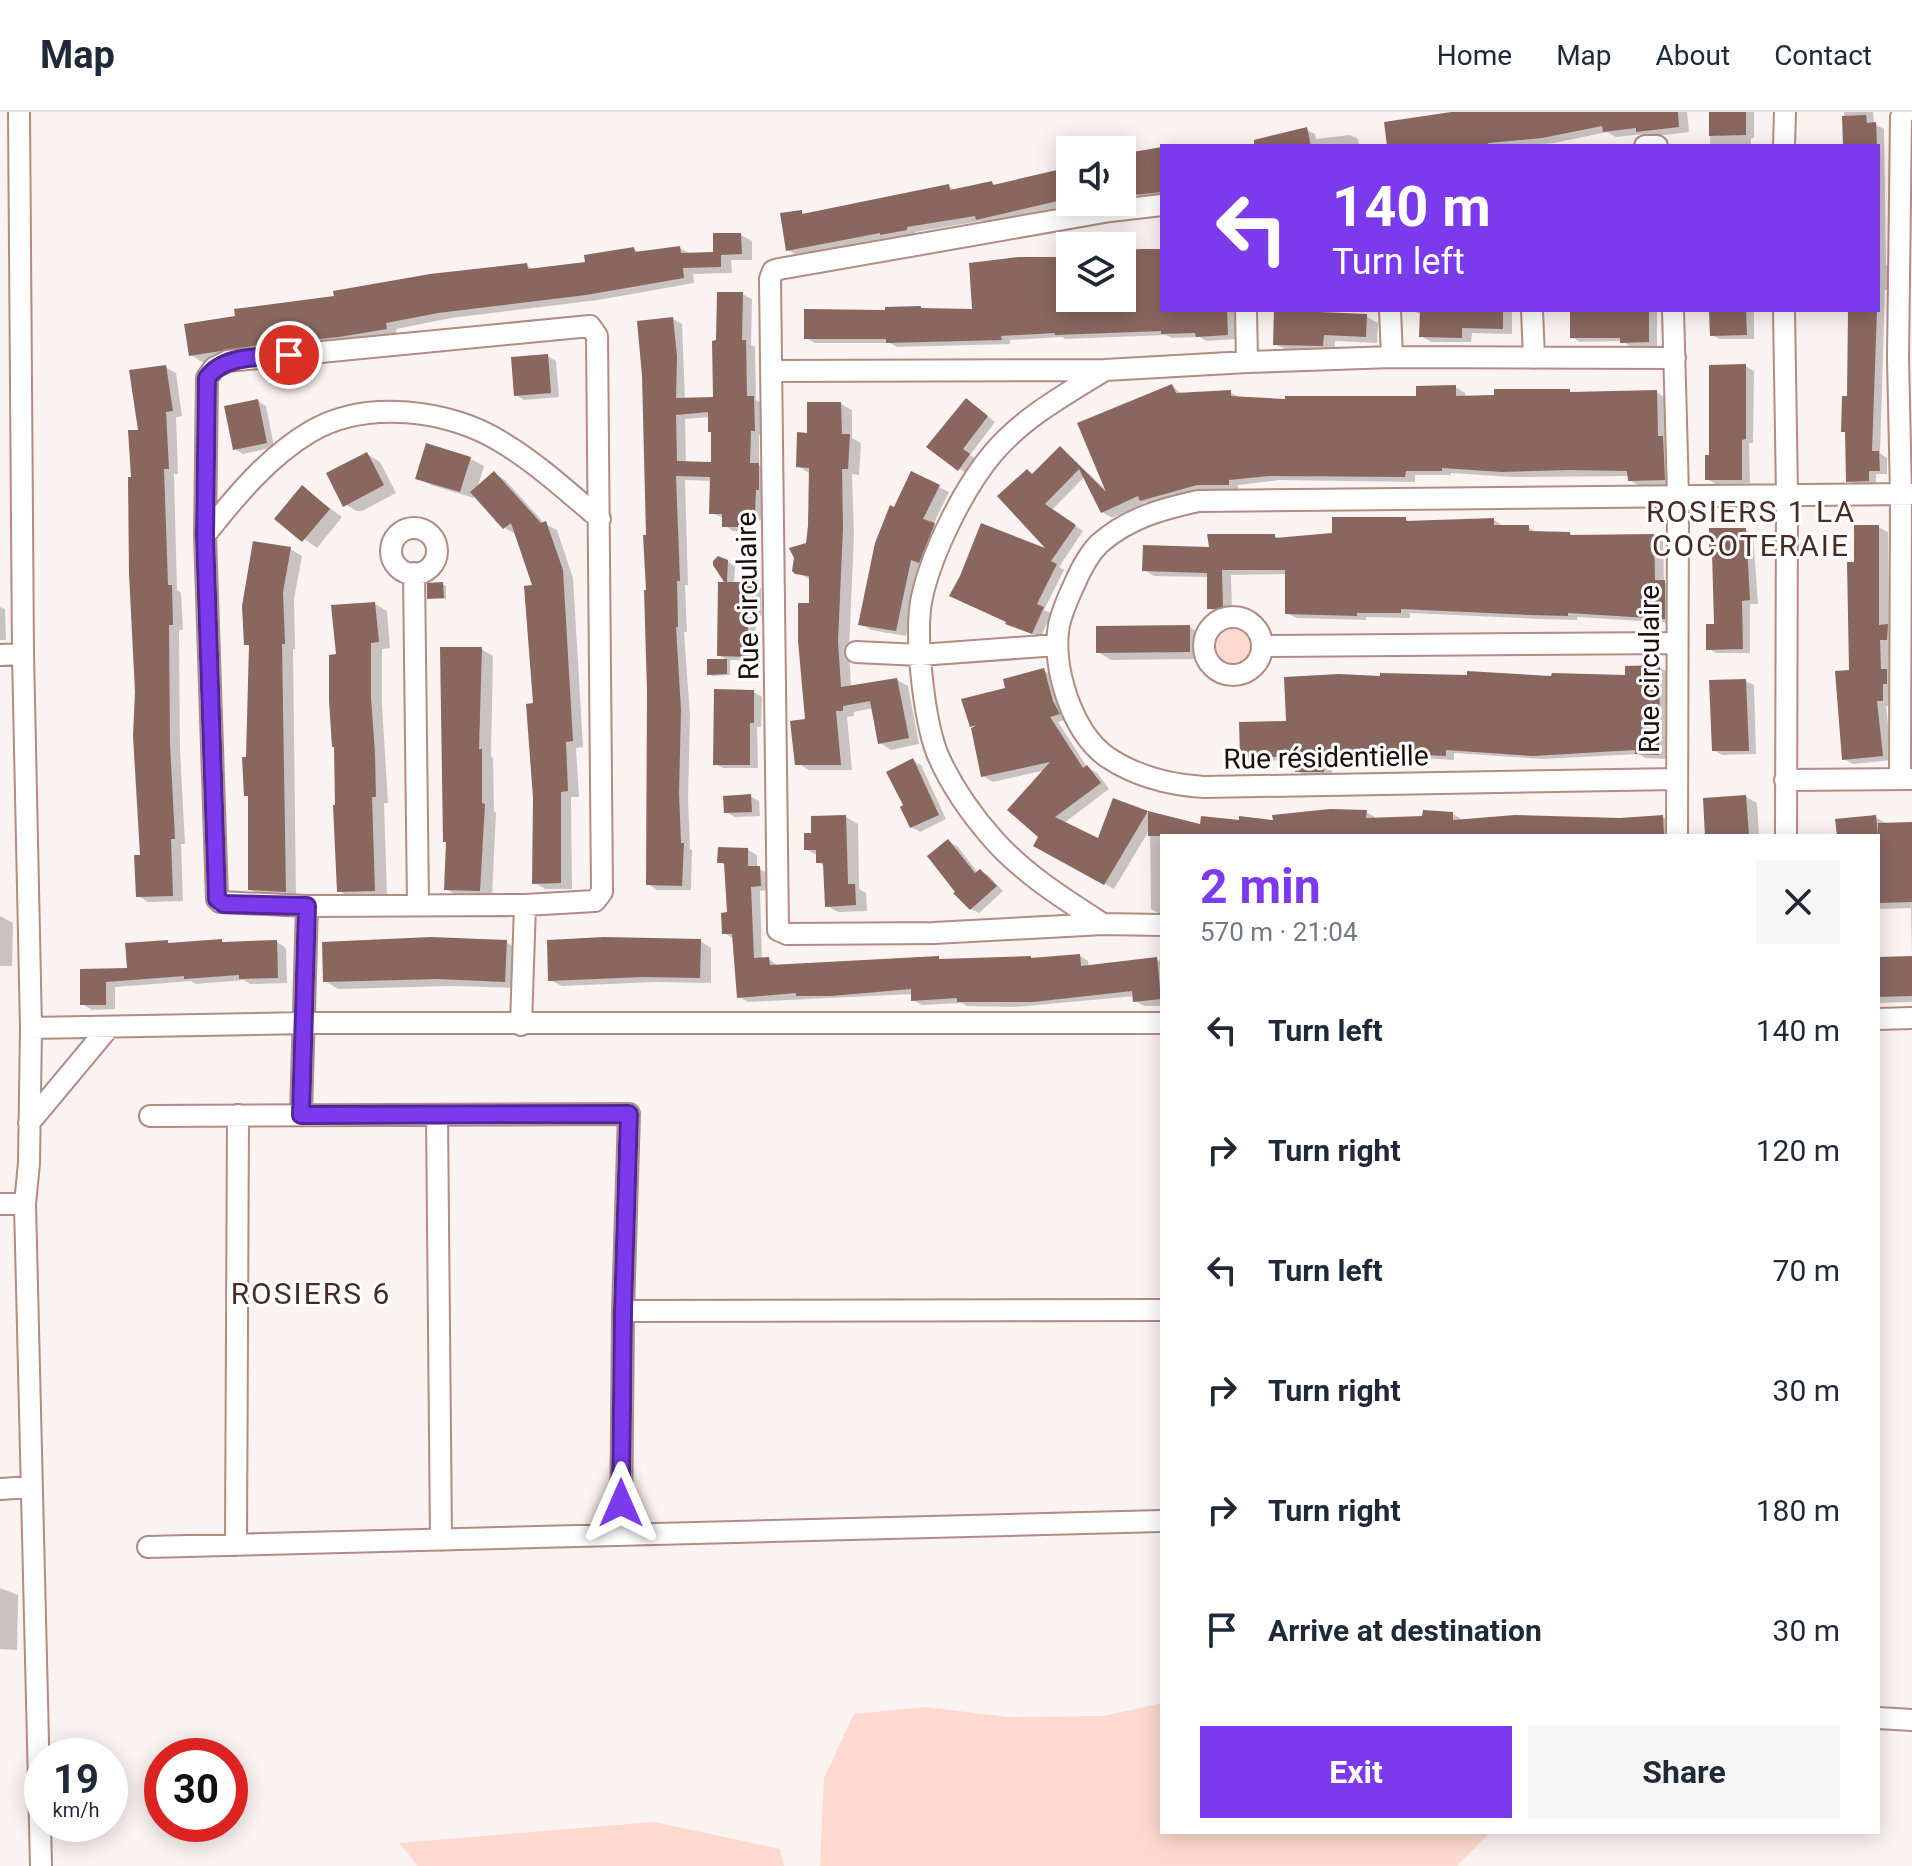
<!DOCTYPE html>
<html lang="en">
<head>
<meta charset="utf-8">
<style>
  :root { --surface:#fff; --page:#f6f6f7; --text:#1f2937; --muted:#747a83; --line:#e0e1e3; --accent:#7c3aed }
  body { margin:0; font-family:Roboto,sans-serif; background:var(--page); color:var(--text); height:100vh; display:flex; flex-direction:column; font-size:30px; white-space:nowrap }
  * { box-sizing:border-box; margin:0 }
  p { font-size:26px; color:var(--muted) }
  .icon { flex:none; width:44px; height:44px; fill:none; stroke:currentColor; stroke-width:2; stroke-linecap:round; stroke-linejoin:round }
  .map { position:relative; flex:1; overflow:hidden }
  .panel { position:absolute; left:1160px; top:722px; width:720px; height:1000px; display:flex; flex-direction:column; background:var(--surface); border-radius:0px; box-shadow:0 4px 20px #0003 }
  .panel>* { flex:none }
  .banner { position:absolute; left:1160px; top:32px; width:720px; height:168px; border-radius:0px; box-shadow:0 4px 20px #0003; background:#7c3aed; color:#fff; overflow:hidden }
  .buttons { position:absolute; left:1056px; top:24px; display:grid; gap:16px }
  .buttons a { display:grid; place-items:center; width:80px; height:80px; border-radius:0px; background:var(--surface); box-shadow:0 4px 20px #0003; font-size:40px }
  .speed { position:absolute; left:24px; top:1626px; display:flex; gap:16px; font-size:40px; font-weight:700; text-align:center }
  .speed>* { display:grid; place-content:center; width:104px; height:104px; border-radius:50%; background:var(--surface); box-shadow:0 4px 20px #0003; line-height:1 }
  .speed small { font-size:20px; font-weight:400 }
  .speed .limit { border:12px solid #d22; background:#fff; color:#111 }
  .pin { position:absolute; display:grid; place-items:center; width:68px; height:68px; color:#fff; margin:-34px; border:4px solid #fff; border-radius:50%; box-shadow:0 2px 8px #0007 }
  .me { position:absolute; width:88px; margin:-44px; rotate:0deg; stroke-linejoin:round; filter:drop-shadow(0 0 6px #0008) }
  .turn { display:flex; align-items:center; gap:28px; height:168px; padding:0 40px; font-size:36px }
  .turn .icon { width:104px; height:104px; stroke-width:2.5 }
  .turn b { display:block; font-size:56px; line-height:68px }
  .round { display:grid; place-items:center; flex:none; width:84px; height:84px; border-radius:0px; background:var(--page) }
  .summary { display:flex; align-items:center; justify-content:space-between; height:136px; padding:0 40px }
  h1 { font-size:48px; font-weight:700; line-height:60px; color:var(--accent) }
  .button { display:flex; gap:16px; margin-top:auto; padding:16px 40px }
  .button a { flex:1; height:92px; border-radius:0px; background:var(--accent); color:#fff; font-size:32px; font-weight:700; line-height:92px; text-align:center }
  .button a+a { background:var(--page); color:var(--text) }
  ul { padding:0; list-style:none }
  li { display:flex; align-items:center; gap:24px; height:120px; padding:0 40px }
  li div { flex:1 }
  li b { display:block; font-size:30px }
  li em { font-style:normal }
  header { display:flex; align-items:center; gap:48px; box-sizing:border-box; height:112px; padding:0 40px; background:var(--surface); border-bottom:2px solid var(--line) }
  header strong { font-size:38px }
  nav { display:flex; gap:44px; margin-inline-start:auto; font-size:28px }
  .map>svg:first-child { display:block }
</style>
</head>
<body>
<header>
<strong>Map</strong>
<nav><a>Home</a><a>Map</a><a>About</a><a>Contact</a></nav>
</header>
<div class="map">
<svg width="1912" height="1754" viewBox="0 0 1912 1754">
  <rect width="100%" height="100%" fill="#fbf3f1"/>
  <!-- green -->
  <path fill="#fdd9d0" d="M1214 535a20 20 0 1 1 40 0a20 20 0 1 1-40 0Z
    M1162,1591V1720H1490L1457,1754H820L824,1666L854,1602L924,1595L1008,1605L1104,1604Z
    M654,1710L780,1737L784,1754H418L399,1731Z"/>
  <!-- shadow -->
  <path fill="#0003" fill-rule="evenodd" d="M1474,0H1687L1689,20L1649,25L1644,22L1616,25L1607,20L1554,31L1522,34H1389Z
    M1711,0H1754V26H1751V34H1710Z
    M1844,0H1873L1874,12L1884,17L1886,153L1889,155V178H1885L1880,341L1887,346V362H1876V373H1856L1848,368L1847,321L1843,319L1849,286L1850,198H1878V34H1845Z
    M1306,18L1315,22L1316,27L1350,23L1358,27L1359,34H1285Z
    M1162,37V85L1144,87L1137,83L1122,86V43Z
    M1070,57V90H1099L1073,98L1066,94L987,112L981,109L915,120L916,123L891,128L888,126L797,143L788,138L801,100L807,103L949,74L956,79L992,71L996,74Z
    M741,123L752,129V148H731L732,161L693,162L694,171L598,188L451,206L396,217L397,222L343,231L249,240L202,250L191,243L336,186L526,153L535,158L588,152L633,137L641,141L679,136L691,142H715Z
    M1162,139V198H1235L1237,227L1206,229L1200,225L1172,226L1166,223L1065,227L1062,225L1010,228V232L897,235L890,231H815L806,226L887,200L920,196L925,198L974,199L1070,146V186H1122V141Z
    M742,182L752,187L751,233L755,235L756,288L763,292L764,323H759V353L768,359L764,408L753,407L752,419H733L724,413V406L711,401L712,369L685,368L688,473H685L687,520H684L690,604L688,687L690,737L692,738L691,778H657L648,772V425L673,207L682,212L685,288L715,287L718,230ZM710,305L713,320V352L686,351L685,307Z
    M1408,198H1512V222L1472,221L1471,230H1431L1421,224L1422,202Z
    M1573,198H1657V234H1630L1621,229L1580,230L1572,225Z
    M1712,198H1754V227H1720L1712,223Z
    M1366,204L1378,211L1377,231L1335,229V240L1287,238L1275,232Z
    M547,244L556,249L559,285L524,288L516,283Z
    M1745,254L1754,259L1753,331H1749L1750,371L1716,372L1707,367L1711,345Z
    M165,255L176,261L182,304L176,305L178,362H174L177,478L181,481L183,518H179L180,639L185,732H181L183,789L148,790L138,784L142,745L133,367L140,320Z
    M1172,274L1183,283L1230,280L1241,286L1287,289L1418,286L1455,275L1465,281V286L1569,279L1574,282L1656,280L1666,286L1674,373L1639,374L1630,368L1629,364L1513,365L1451,361V363H1415V370L1280,368L1238,373V377L1208,378L1151,393L1146,390L1112,406L1102,400L1085,364L1052,398L1083,419L1059,455L1064,458L1044,498L1051,501L1041,525L1008,512L1053,441L1034,363L1060,337L1068,342L1108,380Z
    M258,289L266,294L274,335L243,342L235,337Z
    M841,292L852,298V326L861,331L859,363L852,362L854,423L849,537L851,575L897,568L908,574L919,632L891,638L880,631L873,596L854,600V604L847,605L852,658H809L797,651L807,609L811,468L796,460L808,433L810,415L809,361L798,354L809,323Z
    M974,293L995,310L970,343L977,348L967,362L929,335Z
    M428,334L471,347L484,354L477,377L494,361L505,368L545,412L557,418L573,466L583,635L576,636L579,685H571L572,777H545L534,770L535,475L517,423L505,416L475,382L474,386L431,373L418,366Z
    M367,342L380,350L396,381L362,399H357L343,391Z
    M939,375L949,380L933,413L944,419L929,455L921,452L906,524L871,518L860,512L895,397Z
    M303,376L342,405L317,436L277,407Z
    M1405,407L1411,411L1494,408L1503,414L1528,415L1538,421L1570,422L1575,424H1653L1663,429L1664,470L1674,476V511L1577,505V508L1540,507L1410,501V506L1366,505V508L1297,506L1287,501V462L1231,463L1232,501L1219,502L1209,496V465L1154,464L1144,458L1211,437L1275,424L1281,427L1334,423Z
    M1878,415L1888,420L1889,515L1897,520V533H1889L1890,561L1897,565L1892,594H1886L1892,648L1853,652L1844,647L1856,452Z
    M1745,418L1753,422L1758,492H1750V541H1716L1708,536Z
    M290,437L302,444L294,487L295,537H293L296,785L261,784L250,777V685L246,683L251,535L246,532Z
    M727,449L735,454L734,472H753L761,476L762,504H756L755,548H730V563L712,564L709,562V549H728L719,543L728,472L715,455Z
    M442,472L446,474V487L429,486Z
    M375,492L387,499L390,536L382,537V593L388,691H384L387,785L351,786L339,779L338,544Z
    M0,495L5,497L6,528H0Z
    M1189,515L1203,523V547L1111,548L1098,540Z
    M481,537L493,544L491,644L493,646L494,699L496,701L492,785L458,784L446,777Z
    M1659,555L1667,560V647L1645,646L1639,642L1543,647L1454,641V648L1374,643V648H1332V664H1306L1297,659L1298,648L1250,649L1242,645L1288,611L1553,566L1627,565Z
    M1043,558L1053,564L1068,607L1058,610L1087,655L1097,661L1109,677L1064,711L1099,728L1147,701L1202,715L1322,724H1162V803L1151,797L1150,717L1114,777L1036,733L1040,725L1046,658L993,670L983,664L976,616L972,613L1007,577Z
    M1745,569L1754,573L1756,642L1722,643L1714,638Z
    M754,580L762,585L761,615H757L758,656H723L715,652Z
    M913,649L921,653L946,707L920,720L911,715Z
    M750,684L759,689L760,704L735,705L726,700Z
    M1746,685L1757,691L1759,724H1707Z
    M1366,700L1375,705V708L1453,702L1461,707V710L1663,705L1671,710L1672,724H1338Z
    M846,705L858,712L859,777L866,781L867,799L838,800L827,794L825,754L818,750V744L806,737L813,723Z
    M1875,705L1889,713H1912V890L1878,891V847L1912,846L1911,796L1878,797V724H1839Z
    M949,730L957,734L978,761L981,759L989,764L1003,779L979,801L971,797Z
    M748,738L757,743V756L768,761L770,778L760,779L762,847H769L778,854L938,846L943,849L1080,844L1088,849L1089,855L1156,847L1162,850V894H1144L1135,889V884L1015,895L967,894L962,891L922,893L913,888V882L748,890L739,885L733,826L724,821L729,802L727,754L719,750Z
    M0,804L13,811L12,854H0Z
    M221,829L226,832L277,830L286,836L287,871L250,872L244,868L196,872L191,869L115,875V897L92,898L82,892V859L129,858L167,830L173,833Z
    M700,829L711,836V871L656,870L562,874L550,868Z
    M506,830L519,838L518,876L452,874L338,877L325,869Z
    M0,1476L18,1483L17,1538L0,1537Z"/>
  <!-- building -->
  <path fill="#89675f" fill-rule="evenodd" d="M1451,0H1678L1679,15L1636,20V16L1603,20L1602,14L1542,26L1488,31V33L1480,34H1387L1384,10Z
    M1709,0H1746V23L1709,24Z
    M1866,3L1867,11L1876,10L1877,34H1843L1842,4Z
    M1307,15L1311,34H1254V28Z
    M1162,35V80L1133,83L1127,41Z
    M1070,55V86L976,108L975,104L907,115V118L880,123V121L786,139L780,101L802,98V102L949,72L950,78L992,69L993,73Z
    M713,121H741L742,142L721,143V155L683,156L684,166L586,183L438,201L386,211L387,217L339,225L290,230V228L189,244L184,212L235,204L234,197L334,184L333,179L430,162L527,151L528,157L585,150L584,143L634,135L635,140L680,134L681,141L713,140Z
    M1142,137H1162V198H1227L1228,223L1196,225L1195,221L1161,222V219L1055,223V221L1001,224L1002,228L886,231V227H804V197L885,198V195L921,194V196L972,197L969,151L1019,145H1070V186H1122V138Z
    M717,180H743L742,228H746L747,284H754L755,319H751L750,351H759V378H756L755,403H744V415H722V402H709L710,365L676,364L680,469H677L678,515H676L681,598L679,681L681,731H684L682,774L646,773L647,579L644,478H646L643,423H646L642,264L637,209L673,205L677,244L676,286L713,285L712,229L716,228ZM708,300V320H711V350L677,349L676,303Z
    M1274,198L1367,202L1366,225L1324,223L1323,234L1273,233Z
    M1420,198H1503V217L1462,216V226L1419,225Z
    M1570,198L1649,200V230L1620,231V226H1570Z
    M1746,198L1747,223L1710,224L1709,199Z
    M1848,198H1877L1872,339H1879L1880,359H1869V369L1846,370L1845,320H1841L1842,284H1847Z
    M548,242L551,281L514,284L511,245Z
    M1746,252V327L1742,328V368H1705V343H1709V253Z
    M166,253L173,299L166,300L169,357H164L168,473H172L173,513H169L170,632L175,727H171L173,784L136,785L134,743H140L133,624L135,580L129,462L128,365H131L128,318H138L129,258Z
    M1172,272L1176,281L1231,278V284L1285,287V284H1416V274L1456,273V284L1494,283V277H1570V280L1657,278L1658,324H1663L1665,368L1628,369L1627,359L1569,358L1502,360L1442,356V359H1406L1405,365L1269,364L1229,368V373H1197L1140,389L1138,384L1101,401L1079,357L1081,355L1106,380L1077,311Z
    M966,286L988,304L963,337L970,342L958,359L926,335Z
    M258,287L267,331L233,338L224,294Z
    M807,290H841L842,322H850L848,357H842L843,416L838,529L841,575L897,566L909,626L878,632L870,589L843,594V599H836L841,653H795L790,609L805,607L798,529V491H809V464L795,462L792,459L794,446L789,436L806,431L808,414L809,356L796,355L797,320L807,321Z
    M426,331L471,345L460,380L415,367Z
    M1060,334L1081,355L1045,392L1076,413L1051,449L1057,452L1037,492L1044,495L1032,522L1005,512L1006,510L949,484L960,464L981,411L1045,436L997,384L1027,357L1032,362Z
    M367,340L384,373L343,395L326,361Z
    M494,359L541,411L546,409L563,458L573,629L566,630L568,679L561,680V771L532,772L533,686L526,592L533,591L524,474L532,473L511,411L503,417L470,380Z
    M911,359L940,373L923,407L935,411L919,451L911,448L896,519L858,513L875,431L890,393L894,395Z
    M302,373L330,397L302,430L274,407Z
    M1332,405H1406V409L1494,406V413H1529V419L1570,420V423L1654,422L1655,468H1665V507L1568,501V504L1529,503L1401,497V501H1357V504L1285,502V458H1222L1223,497H1207V461L1142,459L1143,433L1209,435L1207,422H1275V426L1332,421Z
    M1854,413H1879V513L1888,512L1887,528H1880L1881,557H1887V572H1883V589H1877L1883,644L1842,648L1835,559L1849,558L1847,450H1854Z
    M1709,416H1746L1750,488L1742,489L1743,537L1706,538V512H1714L1712,441H1709Z
    M253,429L291,435L283,480L285,532H282L286,780L248,778V684H244L242,645H246L249,533H244L242,494Z
    M718,444L728,448L727,470H753L754,501H748V545L717,544L718,470H724L713,453V449Z
    M443,470L444,486L427,487V471Z
    M375,490L379,530L371,531V585L375,642L376,685H372L375,779L337,780L333,693H335L334,635H332L329,589V543L336,542L331,493Z
    M1190,513V540L1096,541V514Z
    M440,535H482L479,637H482V691L485,692L480,779L444,778L446,730H443Z
    M707,547H727V562L707,563Z
    M1660,553L1659,643L1635,642V638L1533,644L1446,638V644L1366,640V644L1324,645V660H1295L1296,644L1240,646L1239,610L1286,609L1284,565L1339,562L1380,564V561L1467,563V559L1551,564L1552,561L1625,563V554Z
    M1044,556L1053,589L1060,602L1050,605L1083,656L1087,653L1101,671L1055,705L1098,726L1113,686L1148,699L1104,773L1033,734L1038,725L1007,698L1050,650L981,665L971,616L977,613L970,615L961,587L1005,576L1003,567Z
    M1746,567L1749,639H1712L1709,568Z
    M714,577L754,578V611H750V653H713Z
    M913,646L939,703L910,716L900,695L903,693L886,660Z
    M751,682L752,700L724,701L723,684Z
    M1746,683L1749,724H1705L1703,686Z
    M1330,697L1367,698L1366,706L1422,704L1423,698L1453,700V708L1515,703L1620,706L1663,703L1664,724H1148V699L1200,712L1201,704L1239,708V704L1273,708L1272,703Z
    M846,703L848,772H855L856,793L825,795L823,751H816V738H804V721H811V704Z
    M1876,703L1878,724H1837L1835,707Z
    M1912,710V790L1878,791V711Z
    M948,727L975,761L980,757L997,774L970,798L953,781L955,780L927,744Z
    M718,735L748,736V754H760L761,774L751,775L754,846L769,845L770,853L939,844V847L1031,844V846L1080,842L1081,854L1157,845L1161,887L1133,890L1132,879L1033,890H957V886L911,889V877L831,884H796V881L737,886L732,822H722L721,801L727,800L724,751H717Z
    M431,825L507,828L505,870L438,867L323,870L322,830Z
    M604,825L701,827L700,866L643,865L548,869L547,828Z
    M222,827V830L277,828L278,866L239,867V863L184,867V864L106,870V893H80V857L127,856L125,831L168,828V831Z
    M1912,844V884L1878,885V845Z"/>
  <g fill="none" stroke-linecap="round" stroke-linejoin="round">
    <!-- minor casing -->
    <g stroke="#b08c83" stroke-width="24">
      <path id="minor" d="M19,0L23,542L31,916L29,1051L25,1092L41,1754
        M1645,34H1657
        M1784,34L1785,0
        M1162,93L1110,99L779,157L773,159L770,167L778,818L787,822L934,821L1103,812L1162,813
        M1246,198L1247,250
        M1390,198L1392,245
        M1532,198L1534,246
        M1673,198L1678,383L1677,724
        M1784,198L1787,383L1786,724
        M590,214L597,224L602,780L595,789L525,793L307,794L220,790L217,787L205,423L207,266L214,256L228,249Z
        M772,259L1105,258L1247,250L1392,245L1675,246
        M391 439a23 23 0 1 1 46 0a23 23 0 1 1-46 0Z
        M205,423C235,385 268,345 310,320C365,287 450,297 503,331C538,352 569,381 600,407
        M414,461L418,793
        M1204 534a29 29 0 1 1 58 0a29 29 0 1 1-58 0Z
        M1262,534L1676,531
        M856,540L920,543L1057,533
        M0,543L23,542
        M1677,667L1204,675C1169,673 1137,665 1107,645C1072,620 1051,554 1059,513C1062,499 1068,486 1074,473C1080,459 1088,443 1099,432C1128,406 1162,397 1198,389L1912,382
        M1900,667L1901,382L1898,246L1901,5L1905,0
        M1785,668L1912,667
        M1103,812C1064,787 1024,762 993,727C971,702 950,672 937,641C924,607 914,521 922,485C932,440 964,375 994,340C1024,305 1066,282 1105,258
        M1878,907L1912,906
        M521,913L525,793
        M31,916L305,911H1162
        M301,1003L307,794
        M437,1003L441,1428
        M150,1004L629,1002L623,1199L621,1423
        M29,1011L109,915
        M0,1092H25
        M623,1199L1162,1198
        M0,1377L31,1375
        M236,1433L238,1003
        M148,1435L1162,1409
        M1878,1606L1912,1608"/>
    </g>
    <!-- minor -->
    <use href="#minor" stroke="#fff" stroke-width="20"/>
  </g>
  <g fill="none" stroke-linecap="round" stroke-linejoin="round">
    <!-- route casing -->
    <g stroke="#51269a" stroke-width="20">
      <path id="route" d="M289,243C261,246 224,242 207,266L205,423L217,787L224,792L307,794L301,1003L629,1002L623,1199L621,1391"/>
    </g>
    <!-- route -->
    <use href="#route" stroke="#7c3aed" stroke-width="14"/>
  </g>
  <g text-anchor="middle" stroke-width="6" stroke-linejoin="round" paint-order="stroke">
    <!-- street labels -->
    <g font-size="28" fill="#1b0f0c" stroke="#fff">
      <text transform="translate(747 484) rotate(-91)" y="10">Rue circulaire</text>
      <text transform="translate(1649 557) rotate(-90)" y="10">Rue circulaire</text>
      <text transform="translate(1326 645) rotate(-1)" y="10">Rue résidentielle</text>
    </g>
    <!-- neighbourhood labels -->
    <g font-size="30" letter-spacing="2" fill="#482b24" stroke="#fff">
      <text x="1751" y="410">ROSIERS 1 LA<tspan x="1751" dy="34">COCOTERAIE</tspan></text>
      <text x="311" y="1192">ROSIERS 6</text>
    </g>
  </g>
</svg>
<div class="buttons">
<a><svg class="icon" aria-label="sound" viewBox="0 0 24 24"><path d="M4 9h4l5-4v14l-5-4H4zM17 9q2 3 0 6"/></svg></a>
<a><svg class="icon" aria-label="layers" viewBox="0 0 24 24"><path d="M12 4l9 5-9 5-9-5zM3 14l9 5 9-5"/></svg></a>
</div>
<div class="speed"><div>19<small>km/h</small></div><div class="limit">30</div></div>
<div class="pin" style="left:289px;top:243px;background:#d93025"><svg class="icon" aria-label="arrive" viewBox="0 0 24 24"><path d="M6 21V4h12l-3 4 3 4H6"/></svg></div>
<svg class="me" style="left:621px;top:1391px" viewBox="-20 -20 40 40"><path d="M0-17L14 15 0 8-14 15z" fill="#7c3aed" stroke="#fff" stroke-width="4"/></svg>
<div class="banner">
<div class="turn"><svg class="icon" aria-label="left" viewBox="0 0 24 24"><path d="M17 20v-9H6M10 6l-5 5 5 5"/></svg><div><b>140 m</b>Turn left</div></div>
</div>
<section class="panel">
<div class="summary"><div><h1>2 min</h1><p>570 m · 21:04</p></div><a class="round"><svg class="icon" aria-label="close" viewBox="0 0 24 24"><path d="M6 6l12 12M18 6L6 18"/></svg></a></div>
<ul>
<li><svg class="icon" aria-label="left" viewBox="0 0 24 24"><path d="M17 20v-9H6M10 6l-5 5 5 5"/></svg><div><b>Turn left</b></div><em>140 m</em></li>
<li><svg class="icon" aria-label="right" viewBox="0 0 24 24"><path d="M7 20v-9h11M14 6l5 5-5 5"/></svg><div><b>Turn right</b></div><em>120 m</em></li>
<li><svg class="icon" aria-label="left" viewBox="0 0 24 24"><path d="M17 20v-9H6M10 6l-5 5 5 5"/></svg><div><b>Turn left</b></div><em>70 m</em></li>
<li><svg class="icon" aria-label="right" viewBox="0 0 24 24"><path d="M7 20v-9h11M14 6l5 5-5 5"/></svg><div><b>Turn right</b></div><em>30 m</em></li>
<li><svg class="icon" aria-label="right" viewBox="0 0 24 24"><path d="M7 20v-9h11M14 6l5 5-5 5"/></svg><div><b>Turn right</b></div><em>180 m</em></li>
<li><svg class="icon" aria-label="arrive" viewBox="0 0 24 24"><path d="M6 21V4h12l-3 4 3 4H6"/></svg><div><b>Arrive at destination</b></div><em>30 m</em></li>
</ul>
<div class="button"><a>Exit</a><a>Share</a></div>
</section>
</div>
</body>
</html>
